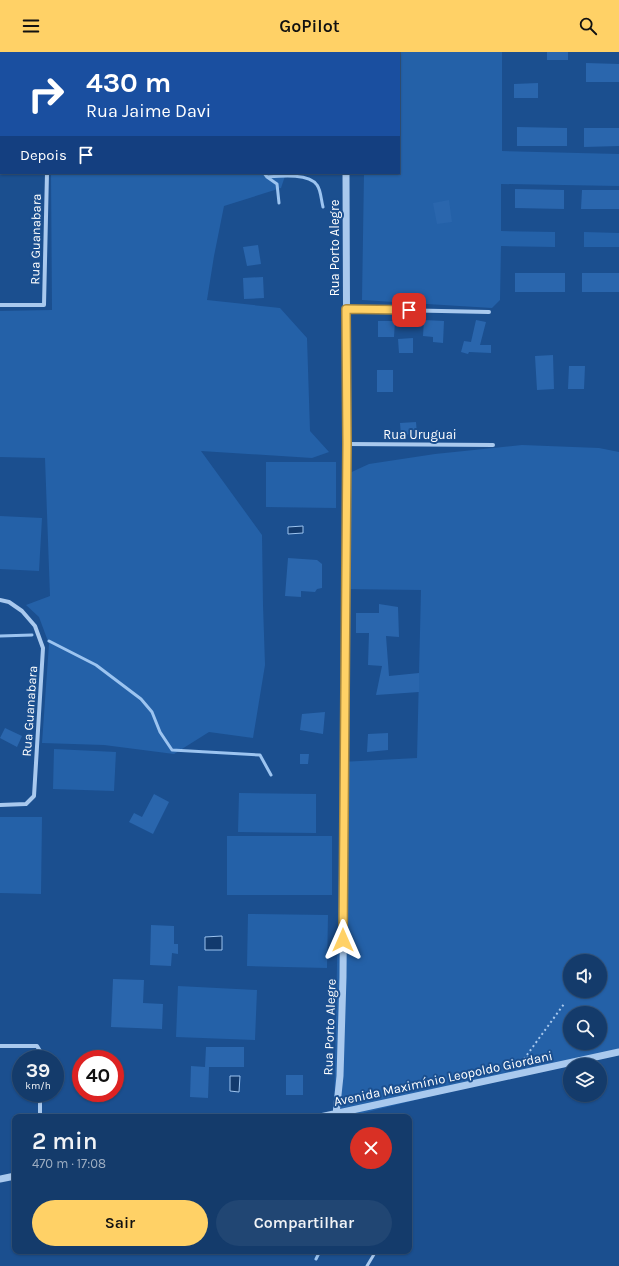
<!DOCTYPE html>
<html lang="pt">
<head>
<meta charset="utf-8">
<style>
  :root { --surface:#143b6b; --page:#214673; --text:#f1f3f6; --muted:#9dadc1; --line:#33557e; --accent:#ffd166 }
  body { margin:0; font-family:Karla,sans-serif; background:var(--page); color:var(--text); height:100vh; display:flex; flex-direction:column; font-size:15px; white-space:nowrap }
  * { box-sizing:border-box; margin:0 }
  p { font-size:13px; color:var(--muted) }
  .icon { flex:none; width:22px; height:22px; fill:none; stroke:currentColor; stroke-width:2; stroke-linecap:round; stroke-linejoin:round }
  .map { position:relative; flex:1; overflow:hidden }
  .panel { position:absolute; left:12px; top:1062px; width:400px; height:140px; display:flex; flex-direction:column; background:var(--surface); border-radius:8px; box-shadow:0 1px 3px #0004,0 0 0 1px var(--line) }
  .panel>* { flex:none }
  .hud { position:absolute; left:0px; top:0px; width:400px; height:122px; box-shadow:0 1px 3px #0004,0 0 0 1px var(--line); background:#1a4fa0; color:#fff; overflow:hidden }
  .controls { position:absolute; left:563px; top:902px; display:grid; gap:8px }
  .controls a { display:grid; place-items:center; width:44px; height:44px; border-radius:50%; background:var(--surface); box-shadow:0 1px 3px #0004,0 0 0 1px var(--line); font-size:20px }
  .speed { position:absolute; left:12px; top:998px; display:flex; gap:8px; font-size:20px; font-weight:700; text-align:center }
  .speed>* { display:grid; place-content:center; width:52px; height:52px; border-radius:50%; background:var(--surface); box-shadow:0 1px 3px #0004,0 0 0 1px var(--line); line-height:1 }
  .speed small { font-size:10px; font-weight:400 }
  .speed .limit { border:6px solid #d22; background:#fff; color:#111 }
  .pin { position:absolute; display:grid; place-items:center; width:34px; height:34px; color:#fff; margin:-17px; border-radius:8px; box-shadow:0 2px 6px #0006 }
  .me { position:absolute; width:44px; margin:-22px; rotate:0deg; stroke-linejoin:round; filter:drop-shadow(0 0 3px #0008) }
  .turn { display:flex; align-items:center; gap:14px; height:84px; padding:0 20px; font-size:18px }
  .turn .icon { width:52px; height:52px; stroke-width:2.5 }
  .turn b { display:block; font-size:28px; line-height:34px }
  .then { display:flex; align-items:center; height:38px; padding:0 20px; background:#0003; gap:8px; font-size:15px }
  .round { display:grid; place-items:center; flex:none; width:42px; height:42px; border-radius:21px; background:var(--page) }
  .head { display:flex; align-items:center; justify-content:space-between; height:68px; padding:0 20px }
  h1 { font-size:24px; font-weight:600; line-height:30px }
  .button { display:flex; gap:8px; margin-top:auto; padding:8px 20px }
  .button a { flex:1; height:46px; border-radius:24px; background:var(--accent); color:#111; font-size:16px; font-weight:600; line-height:46px; text-align:center }
  .button a+a { background:var(--page); color:var(--text) }
  header { display:flex; justify-content:space-between; align-items:center; height:52px; padding:0 20px; background:var(--accent); color:#111; font-size:18px; font-weight:600 }
  .map>svg:first-child { display:block }
</style>
</head>
<body>
<header><svg class="icon" aria-label="menu" viewBox="0 0 24 24"><path d="M4 6h16M4 12h16M4 18h16"/></svg>GoPilot<svg class="icon" aria-label="search" viewBox="0 0 24 24"><circle cx="10" cy="10" r="6"/><path d="M15 15l6 6"/></svg></header>
<div class="map">
<svg width="619" height="1214" viewBox="0 0 619 1214">
  <rect width="100%" height="100%" fill="#1b4f8f"/>
  <!-- green -->
  <path fill="#2461a8" fill-rule="evenodd" d="M50,0H275V1H50Z
    M365,0H502V99L619,102V134L501,132V179L555,180V195L501,194L500,248L492,256L362,248L364,121H399V1Z
    M51,121H286L281,136L224,154L214,204L207,248L280,256L307,286L310,379L329,400L312,406L201,399L262,483L263,553L265,613L253,686L209,680L174,702L104,693L42,691L49,592L39,565L26,553L50,544L45,406L0,405V259L52,258Z
    M584,180L619,181V195H584Z
    M522,393L599,396L619,400V998L347,1065H334L341,710L417,706L421,538L342,537L343,424L369,412L435,402ZM570,909H600V939H570ZM570,961H600V991H570Z
    M266,410H336V456L266,455Z
    M0,464L42,466L39,519L0,517Z
    M54,697L116,700L114,739L53,737Z
    M239,741L316,742V781L238,780Z
    M0,765H42L41,842L0,841Z
    M227,784H332V843H227Z
    M248,862L328,863L327,916L247,914Z
    M178,934L257,938L255,988L176,985Z"/>
  <!-- water -->
  <path fill="#123a6d" stroke="#9cc4f0" d="M303,474V481L288,482V475Z
    M222,884V898H205V885Z
    M230,1024H240L239,1040L230,1039Z"/>
  <g fill="none" stroke-linecap="round" stroke-linejoin="round">
    <!-- stream -->
    <path stroke="#9cc4f0" stroke-width="3" d="M131,0L133,1
      M238,0V1
      M264,121L267,125L277,132L279,151
      M267,125C280,124 309,121 317,133C321,138 321,148 323,155
      M0,584L32,583
      M49,589L96,613L141,647L152,660L160,680L172,698L260,703L271,723
      M316,1207L320,1199"/>
  </g>
  <!-- building -->
  <path fill="#2a66ad" d="M547,0H568V8H547Z
    M586,11L619,12V30H586Z
    M538,31V46H514V32Z
    M517,75L567,76V94H517Z
    M584,76H619V94L584,95Z
    M515,137L564,138V157L515,156Z
    M582,138H619V157H581Z
    M449,148L452,170L437,172L433,151Z
    M258,193L261,212L247,214L243,195Z
    M515,221H565V240H515Z
    M582,221H619V240H582Z
    M263,225L264,246L244,247L243,226Z
    M424,268L444,269L443,291L433,290V285L423,284Z
    M476,268L486,270L480,293H491V301L469,300L468,302L461,300L464,289L471,290Z
    M378,269H395L394,285H378Z
    M413,286V301H399L398,287Z
    M553,303L554,337L537,338L535,304Z
    M569,314H585L584,337H568Z
    M377,318H393V340H377Z
    M416,370L417,382L401,383L400,371Z
    M288,506L317,508L322,512V536L317,537L315,540L301,539V545L285,544Z
    M379,552L398,555L399,585L386,584L389,624L419,621V640L376,643L382,614L368,613L369,581H356V561H379Z
    M325,660L323,682L300,678L302,662Z
    M5,676L22,684L17,695L0,686Z
    M388,681V698L367,700L368,682Z
    M300,702H309L308,712H300Z
    M154,742L169,750L153,782L129,770L134,761L142,765Z
    M151,873L174,874V892H178V902L172,901L171,914L150,913Z
    M113,927L144,928L143,951L163,952L162,977L111,975Z
    M206,995H244V1015H209L208,1046L190,1045L191,1014L205,1015Z
    M286,1023H303V1043H286Z"/>
  <g fill="none" stroke-linecap="round" stroke-linejoin="round">
    <!-- path -->
    <path stroke="#a9c9ee" stroke-width="2" stroke-dasharray="2 3" stroke-linecap="butt" d="M524,1007L564,952
      M520,1013L524,1007L535,1003"/>
    <!-- service -->
    <path stroke="#a9c9ee" stroke-width="3" d="M367,1214L376,1199"/>
    <!-- minor -->
    <path stroke="#a9c9ee" stroke-width="4" d="M46,0V1
      M0,111H1
      M0,253H44L47,121
      M346,257L489,260
      M347,392L493,393
      M0,548L9,550L22,559L35,574L43,596L34,744L26,752L0,753
      M0,994H37L40,999V1007
      M40,1065V1041"/>
    <!-- tertiary -->
    <path stroke="#a9c9ee" stroke-width="7" d="M347,1V0
      M336,1062L340,1024L343,925L347,392L346,121
      M320,1065L619,1000
      M0,1127L15,1124"/>
  </g>
  <g fill="none" stroke-linecap="round" stroke-linejoin="round">
    <!-- route casing -->
    <g stroke="#a68842" stroke-width="10">
      <path id="route" d="M343,888L347,392L346,257L409,258"/>
    </g>
    <!-- route -->
    <use href="#route" stroke="#ffd166" stroke-width="7"/>
  </g>
  <g text-anchor="middle" stroke-width="4" stroke-linejoin="round" paint-order="stroke">
    <!-- street labels -->
    <g font-size="13" fill="#fff" stroke="#1b4f8f">
      <text transform="translate(35 187) rotate(-89)" y="5">Rua Guanabara</text>
      <text transform="translate(334 196) rotate(-90)" y="5">Rua Porto Alegre</text>
      <text x="420" y="387">Rua Uruguai</text>
      <text transform="translate(29 659) rotate(-86)" y="5">Rua Guanabara</text>
      <text transform="translate(329 975) rotate(-88)" y="5">Rua Porto Alegre</text>
      <text transform="translate(443 1026) rotate(-12)" y="5">Avenida Maximínio Leopoldo Giordani</text>
    </g>
  </g>
</svg>
<div class="controls">
<a><svg class="icon" aria-label="sound" viewBox="0 0 24 24"><path d="M4 9h4l5-4v14l-5-4H4zM17 9q2 3 0 6"/></svg></a>
<a><svg class="icon" aria-label="search" viewBox="0 0 24 24"><circle cx="10" cy="10" r="6"/><path d="M15 15l6 6"/></svg></a>
<a><svg class="icon" aria-label="layers" viewBox="0 0 24 24"><path d="M12 4l9 5-9 5-9-5zM3 14l9 5 9-5"/></svg></a>
</div>
<div class="speed"><div>39<small>km/h</small></div><div class="limit">40</div></div>
<div class="pin" style="left:409px;top:258px;background:#d93025"><svg class="icon" aria-label="arrive" viewBox="0 0 24 24"><path d="M6 21V4h12l-3 4 3 4H6"/></svg></div>
<svg class="me" style="left:343px;top:888px" viewBox="-20 -20 40 40"><path d="M0-17L14 15 0 8-14 15z" fill="#ffd166" stroke="#fff" stroke-width="4"/></svg>
<div class="hud">
<div class="turn"><svg class="icon" aria-label="right" viewBox="0 0 24 24"><path d="M7 20v-9h11M14 6l5 5-5 5"/></svg><div><b>430 m</b>Rua Jaime Davi</div></div>
<div class="then">Depois<svg class="icon" aria-label="arrive" viewBox="0 0 24 24"><path d="M6 21V4h12l-3 4 3 4H6"/></svg></div>
</div>
<section class="panel">
<div class="head"><div><h1>2 min</h1><p>470 m · 17:08</p></div><a class="round" style="background:#d93025;color:#fff"><svg class="icon" aria-label="close" viewBox="0 0 24 24"><path d="M6 6l12 12M18 6L6 18"/></svg></a></div>
<div class="button"><a>Sair</a><a>Compartilhar</a></div>
</section>
</div>
</body>
</html>
